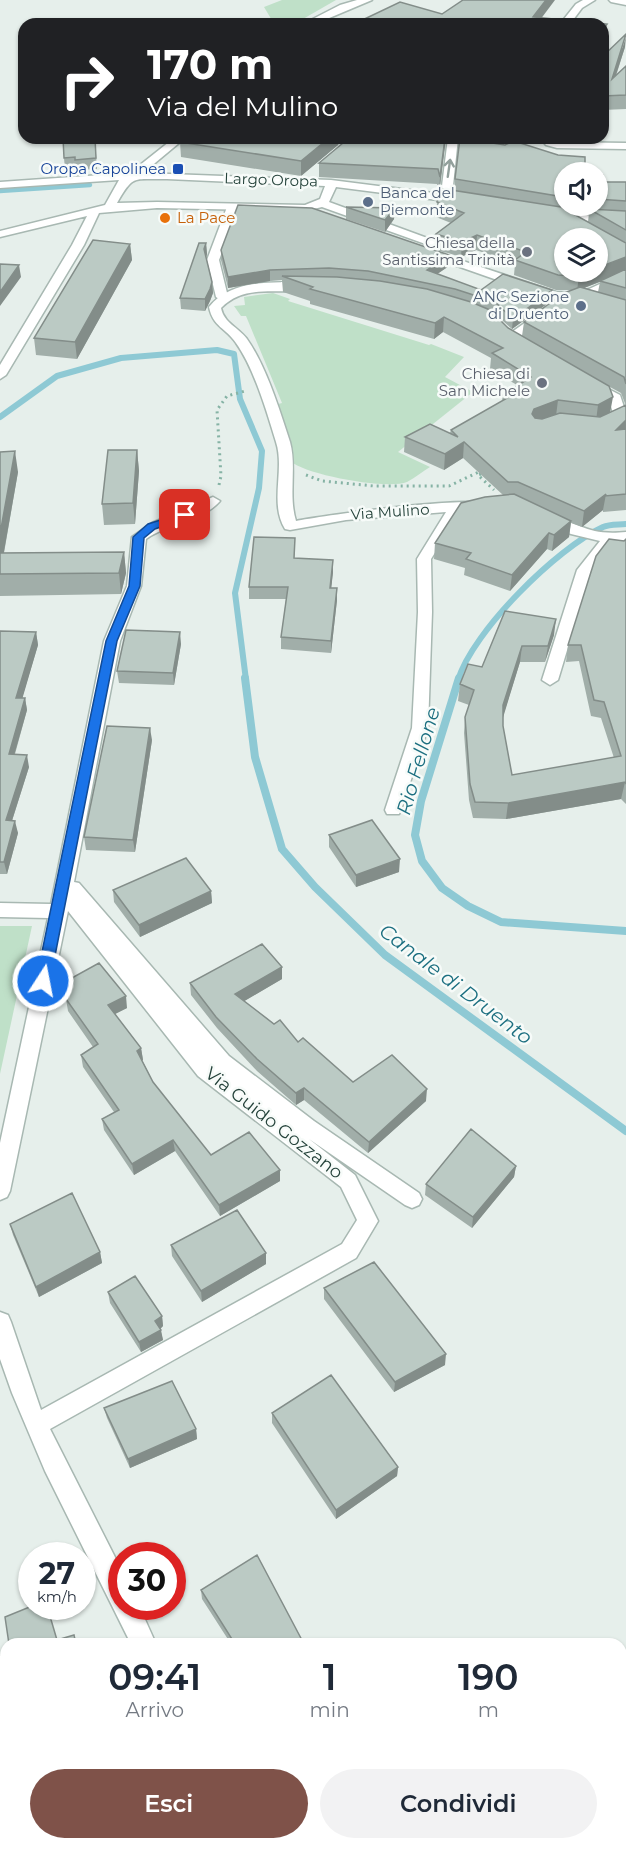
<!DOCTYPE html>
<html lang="it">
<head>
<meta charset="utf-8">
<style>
  :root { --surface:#fff; --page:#f2f2f3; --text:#1f2937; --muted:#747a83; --accent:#7f5249 }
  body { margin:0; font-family:Montserrat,sans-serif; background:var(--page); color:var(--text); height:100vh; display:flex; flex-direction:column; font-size:22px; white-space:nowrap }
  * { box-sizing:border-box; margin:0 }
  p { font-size:20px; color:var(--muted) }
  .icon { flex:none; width:33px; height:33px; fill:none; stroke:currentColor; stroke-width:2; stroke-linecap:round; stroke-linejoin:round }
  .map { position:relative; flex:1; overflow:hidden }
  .sheet { position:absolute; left:0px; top:1638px; width:627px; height:212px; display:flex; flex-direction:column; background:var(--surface); border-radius:18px 18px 0 0; box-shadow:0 2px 4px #0004 }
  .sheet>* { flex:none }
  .hud { position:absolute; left:18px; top:18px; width:591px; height:126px; border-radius:18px; box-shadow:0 2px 4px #0004; background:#202124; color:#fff; overflow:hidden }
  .controls { position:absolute; left:554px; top:162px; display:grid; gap:12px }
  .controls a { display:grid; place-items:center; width:54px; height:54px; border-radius:50%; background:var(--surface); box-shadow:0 2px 4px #0004; font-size:30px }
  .speed { position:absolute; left:18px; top:1542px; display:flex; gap:12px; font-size:30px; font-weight:700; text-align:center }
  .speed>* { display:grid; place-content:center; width:78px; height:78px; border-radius:50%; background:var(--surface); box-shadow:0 2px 4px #0004; line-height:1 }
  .speed small { font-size:15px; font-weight:400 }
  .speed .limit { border:9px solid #d22; background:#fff; color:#111 }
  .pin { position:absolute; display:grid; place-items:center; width:51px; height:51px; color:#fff; margin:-26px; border-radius:12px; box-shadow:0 3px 9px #0006 }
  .me { position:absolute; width:66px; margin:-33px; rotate:11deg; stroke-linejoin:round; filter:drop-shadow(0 0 4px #0008) }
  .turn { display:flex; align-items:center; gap:21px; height:126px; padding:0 30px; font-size:27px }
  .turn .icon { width:78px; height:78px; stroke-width:2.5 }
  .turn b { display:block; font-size:42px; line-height:51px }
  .eta { display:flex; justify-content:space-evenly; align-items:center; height:102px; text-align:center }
  .eta b { font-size:36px; font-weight:600; line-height:42px }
  .button { display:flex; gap:12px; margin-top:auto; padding:12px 30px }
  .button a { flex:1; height:69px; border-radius:36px; background:var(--accent); color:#fff; font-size:24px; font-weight:600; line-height:69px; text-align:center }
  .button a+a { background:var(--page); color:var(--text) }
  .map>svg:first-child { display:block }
</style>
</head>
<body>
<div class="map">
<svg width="626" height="1849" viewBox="0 0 626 1849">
  <rect width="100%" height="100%" fill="#e6efeb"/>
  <!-- green -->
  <path fill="#bfe0c8" d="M282,0H336L303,19L307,24H270L273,22L264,7Z
    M273,293L290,299L288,301L429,345L431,344L464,357L445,377L473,392L398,452L430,467C423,471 415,478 407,482C387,490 306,475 290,461L291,441L278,404L282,403L246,316H241L234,306L245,305L244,297Z
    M0,926H32L0,1074Z"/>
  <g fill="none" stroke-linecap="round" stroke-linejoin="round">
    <!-- stream-far2 -->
    <path stroke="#8ec9d4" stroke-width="4.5" d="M0,191L90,185"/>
    <!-- stream-far1 -->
    <path stroke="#8ec9d4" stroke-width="6" d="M0,417L57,376L121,358L217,350L234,354L240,399L262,451L259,488L235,593L246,680
      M458,680C473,631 557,548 603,527C610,524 619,525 626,524"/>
    <!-- stream -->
    <path stroke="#8ec9d4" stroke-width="8" d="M245,678L255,757L282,849L315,887L385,955L626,1131
      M459,678L421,801L415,835L422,861L442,888L468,906L501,922L626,931"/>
    <!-- pedestrian casing -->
    <g stroke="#a8b8b2" stroke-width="3">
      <path id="pedestrian" d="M233,204L239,207L219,260L228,297L222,301L216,297L207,260L227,207Z
        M591,380L620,395L626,413L625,418L610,426H600L598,423L613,413L609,400L585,384Z"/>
    </g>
    <!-- minor casing -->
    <g stroke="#a8b8b2" stroke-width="3">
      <path id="minor" d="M357,0H372L315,24H303L340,5Z
        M583,0H595L582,8L570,24H560L576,4Z
        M609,0H626V5L611,2Z
        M174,138H185L143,173L331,180L441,194L448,138H458L452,195L466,200L461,203L336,187L329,202L449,246V250L445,251L322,207L305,211L157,208L99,213L84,245L6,375L0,379V365L72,245L87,216L0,237V231L105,205L119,180L0,188V182L130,173ZM167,179L325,186L320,199L305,205L157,202L117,203C134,173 134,180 167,179Z
        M540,138H551L557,142L626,143V149L557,148L546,145Z
        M556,213L626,218V224L552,218L550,216Z
        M427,249L556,292L577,293L589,289L626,272V281L590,297L626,306V314L577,300L551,299L423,254V250Z
        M307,282L313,286L311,289C280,296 246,282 221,308C224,323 238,327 247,339C266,366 280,411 290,442C297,467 288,495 296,521C320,516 478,494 489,505L482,509L461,511L431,559L432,612L428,728L401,810L399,814H387L385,810L412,728L418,612L417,559L446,512L346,520L290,530L285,529C269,503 285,470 276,442C267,412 254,368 236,343C226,328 213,327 209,307C232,278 274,283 307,282Z
        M543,310L547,311V317L516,341H508L492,326L498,322L512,332Z
        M213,497L220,501C202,522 168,523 146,539L141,586L120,641L74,882L79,883L229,1056L314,1121L419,1193L422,1199L419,1205L412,1208L405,1205L309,1139L355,1175L378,1221L356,1258L50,1429L122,1571V1606H139L156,1644H131L45,1471L12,1393L0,1359V1312L8,1315L11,1322L41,1410L342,1244L357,1220L341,1187L198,1076L68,911L10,1191L7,1197L0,1200V1143L48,918L0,917V903L51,904L104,641L127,586L132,537L152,523Z
        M548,515C581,523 587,536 626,532V540L615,542L591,571L558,680L550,685L542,680L577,570L600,541L571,534L543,522L541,519Z
        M227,1844H254L256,1849H229Z"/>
    </g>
    <!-- path -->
    <path stroke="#86b3a5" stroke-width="3" stroke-dasharray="2 4" stroke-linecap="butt" d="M481,474L478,475L494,490
      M306,475L322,481L374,486H449L483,470
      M219,485L221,476L217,410L227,396L245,391"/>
    <!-- pedestrian -->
    <use href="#pedestrian" fill="#fff" fill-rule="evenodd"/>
    <!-- minor -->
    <use href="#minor" fill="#fff" fill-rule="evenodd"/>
  </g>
  <!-- wall -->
  <path fill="#a1aea9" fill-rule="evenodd" d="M625,47L616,76L626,66V109L603,110V56Z
    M95,138L97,169L77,170L76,168L65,169L64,158Z
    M185,138H341L338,145L301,176L181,157L180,142Z
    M349,138H446L440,188L455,190V179L564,172V206H597V174L603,182H626V510L603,512V510L582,527L571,523L569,537L552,551L547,549L510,591L464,575L465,568L434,559L435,543L503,495L463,458L444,470L404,452L405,437L450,433L451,430L502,401L503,395L517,385L490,369L491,358L443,332L434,339L310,304V301L283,292L282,280L270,281L228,288L221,260V250L449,266L437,274L481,290L551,301L512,329L494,313L491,312L508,328L522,336L524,322L571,290H556L514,275L515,264L476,250L461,257L435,249L436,234L451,223L436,217L438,188L437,184L319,177V163ZM570,212L589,213L588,222ZM600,282L598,292L583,288ZM610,387L621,393L626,406L610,413Z
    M346,207L395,208L394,219L385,232L346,219Z
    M206,243L207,254L206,257L212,282L213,293L210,301L205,311L181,309L180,298Z
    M130,244L132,260L77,359L36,355L34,338Z
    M137,450L139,471L135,524L104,525L102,504Z
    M0,452L18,472L4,553L124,552L126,573L121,594L0,596Z
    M626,539V804L621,799L506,819L473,818L469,800L464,733L465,717L469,705L458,701L460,684L482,667L505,611L554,635L545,662H520L503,716V726L512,775L614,758L601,718L591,716L579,661L566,662L568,645L624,541Z
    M295,550L294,558L333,572L331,588H337V600L331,653L281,649V637L286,599H249V587Z
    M0,631L36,632L38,645L22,698H25L27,710L15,754L29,767L12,821L18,833L7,874H0Z
    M181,644L174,685L119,683L117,671Z
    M152,740L135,852L86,850L84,837Z
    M329,835L399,872L356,887L329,847Z
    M113,890L211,891L212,903L140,937L114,902Z
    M282,967V979L244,1001L298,1042L353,1082L426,1101L368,1153L304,1100L296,1105L257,1071L217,1028L191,995L190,983Z
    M66,999L127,1008L115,1014L141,1048L143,1060H142L153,1082L211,1155L280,1170V1181L220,1216L175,1151L134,1175L104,1130L102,1119L114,1112L83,1067L81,1055L93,1047L68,1011Z
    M516,1166L514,1177L472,1228L425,1195L426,1184Z
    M10,1224L100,1252L102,1263L39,1297L13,1235Z
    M171,1245L266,1253V1264L202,1302L172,1256Z
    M324,1288L445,1365L394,1392L324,1299Z
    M108,1292L162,1316L163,1326L160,1329L163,1340L141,1352L110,1303Z
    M104,1408L196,1429L197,1439L130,1468L107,1418Z
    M272,1413L398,1467L397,1476L336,1519L272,1423Z
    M201,1590L304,1644H231L202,1599Z
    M324,1844H417L420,1849H327Z
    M483,1844H574L577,1849H486Z"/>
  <!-- shaded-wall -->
  <path fill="#838d89" d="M546,0H555L537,24L533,17Z
    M607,24L605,37L603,40V29Z
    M626,37L625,47L610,93L612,79Z
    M329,138H341L338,145L301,176V161Z
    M445,138H446L439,192L440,177Z
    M395,208L394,219L385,232V220Z
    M477,235L476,250L461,257L462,242Z
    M206,243L207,254L205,261L204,249Z
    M130,244L132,260L77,359L75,342Z
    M449,255V266L427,281V270Z
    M626,257V271L577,291L579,276L589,272H597V268Z
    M19,265L21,277L0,306V292Z
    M270,270V281L228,288V277Z
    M212,282L213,293L210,301L205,311V299Z
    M552,290L551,301L512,329L513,319Z
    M444,317L443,332L434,339L435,323Z
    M613,397L610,413L596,421L598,405Z
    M558,400L556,416L532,425V414L534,409Z
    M626,420V433L616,430Z
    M464,442L463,458L444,470L445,454Z
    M137,450L139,471L135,524L133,503Z
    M15,451L18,472L0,574V534Z
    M606,494L603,510L582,527L584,511Z
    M571,521L569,537L552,551L554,535Z
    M549,533L547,549L510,591L512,575Z
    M124,552L126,573L121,594L119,573Z
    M333,560V572L330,600V588Z
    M337,588V600L331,653V641Z
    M556,619L554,635L545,662L548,646Z
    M36,632L38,645L19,710L16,698Z
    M180,632L181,644L174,685L173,673Z
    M522,646L520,662L502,721L503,705Z
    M25,698L27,710L11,766L9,754Z
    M150,728L152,740L135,852L133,840Z
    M27,755L29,767L8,833L6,820Z
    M625,782L621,799L506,819L508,803Z
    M15,821L18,833L7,874L4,862Z
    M400,859L399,872L356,887V875Z
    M211,891L212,903L140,937L139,925Z
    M282,967V979L236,1006L235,994Z
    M126,996L127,1008L109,1017L108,1005Z
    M141,1048L143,1060L139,1063L137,1051Z
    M304,1088V1100L296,1105V1093Z
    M427,1089L426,1101L368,1153L369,1142Z
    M173,1140L175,1151L134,1175L132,1164Z
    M516,1166L514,1177L472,1228L473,1217Z
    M280,1170V1181L220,1216L219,1205Z
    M100,1252L102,1263L39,1297L36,1287Z
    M266,1253V1264L202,1302L201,1291Z
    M162,1316L163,1326L157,1332L155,1321Z
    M161,1330L163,1340L141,1352L139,1342Z
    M446,1354L445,1365L394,1392L395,1382Z
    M196,1429L197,1439L130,1468L128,1459Z
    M398,1467L397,1476L336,1519V1510Z
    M6,1716V1725L4,1726L0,1719Z
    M74,1844H95L79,1849H58Z"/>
  <!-- building -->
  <path fill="#bbcac4" stroke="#838d89" stroke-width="1.5" d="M463,0H546L533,17L607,24L603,29V24H354L400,2L442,14Z
    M626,34L612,79L626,66V95L603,96V56Z
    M63,138H95L96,158L75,160V157L64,158Z
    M185,138H329L301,161L180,142Z
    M349,138H445L440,177L438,169L319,163Z
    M460,138L505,145L514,141L558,155L585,157V172H564V197L455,179Z
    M597,174L603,175V182H626V201L597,199Z
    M438,188L561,207L626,243V257L597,268V238H564V272H589L579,276L558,275L515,260L526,252L477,235L462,242L436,234L464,213L437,202Z
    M238,205L312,208L449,255L427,270L481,290L503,274L552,290L513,319L495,302L455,289L368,271L329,268L270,270L228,277L221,250Z
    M346,207L395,208L385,220Z
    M589,209L626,211V230Z
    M93,240L130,244L75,342L34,338Z
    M199,243H206L204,249L212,282L210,289L205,299L180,298Z
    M0,264L19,265L0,292Z
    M626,269V288L600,281Z
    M282,276L337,277L380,281L427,289L471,302L490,310L508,328L609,386L613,397L598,405L558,400L534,409L532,414L535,418L542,419L560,413L600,417L626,405V420L616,430L626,429V494L605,496L606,494L584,511L518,482H508L464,442L445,454L405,437L430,424L458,437L451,430L509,397L503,395L531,377L492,353L503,348L444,317L435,323L310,289L313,287Z
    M580,287L626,300V384L624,377L524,322L564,293Z
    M108,450H137L133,503L102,504Z
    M15,451L0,534V452Z
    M514,494L571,521L554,535L549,533L512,575L466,559L471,553L435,543L461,503L485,497Z
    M254,537L295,538L294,558L333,560L330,588H337L331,641L281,637L288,587H249Z
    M609,539L624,541L626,539V784L625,782L508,803L475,802L470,784L465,717L474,690L460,684L468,664L482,667L505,611L556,619L548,646H522L503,705V726L512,775L621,756L604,702L594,700L581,645H568L596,556Z
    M124,552L119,573L0,574V553Z
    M126,630L180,632L173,673L117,671Z
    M0,631L36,632L16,698H25L9,754L27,755L6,820L15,821L4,862H0Z
    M107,726L150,728L133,840L84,837Z
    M372,820L400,859L356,875L329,835Z
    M186,858L211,891L139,925L113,890Z
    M262,944L282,967L235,994L274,1024L280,1020L298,1042L303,1038L353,1082L392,1055L427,1089L369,1142L304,1088L296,1093L257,1059L216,1017L190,983Z
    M99,963L126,996L108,1005L141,1048L137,1051L153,1082L211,1155L249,1132L280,1170L219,1205L173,1140L132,1164L102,1119L119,1110L81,1055L98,1044L66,999L70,979Z
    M471,1129L516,1166L473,1217L426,1184Z
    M72,1193L100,1252L36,1287L10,1224Z
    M237,1210L266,1253L201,1291L171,1245Z
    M374,1262L446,1354L395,1382L324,1288Z
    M135,1276L162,1316L155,1321L161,1330L139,1342L108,1292Z
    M331,1375L398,1467L336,1510L272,1413Z
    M172,1381L196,1429L128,1459L104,1408Z
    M257,1555L304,1644H235L201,1590Z
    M32,1606H47L57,1640L74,1635L76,1644H9L5,1617Z
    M6,1654V1716L0,1719V1656Z
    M6,1759V1844H74L58,1849H0V1762Z
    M328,1844H417L420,1849H330Z
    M489,1844H574L577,1849H492Z"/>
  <!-- one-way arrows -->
  <defs><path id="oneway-shaft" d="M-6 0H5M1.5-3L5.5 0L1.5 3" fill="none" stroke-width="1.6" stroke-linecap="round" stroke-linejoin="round" transform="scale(1.5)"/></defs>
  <use stroke="#92a09c" href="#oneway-shaft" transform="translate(449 168) rotate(-82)"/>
  <!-- route -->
  <path fill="#1a73e8" stroke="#114b97" stroke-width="1.5" d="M185,512L191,515L189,517L155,529L144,538L140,586L117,641L50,981L43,987L36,981L106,641L129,586L133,537L148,524Z"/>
  <!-- markers -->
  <rect fill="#1a4fb4" stroke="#f7fbf9" stroke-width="2" x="172" y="163" width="12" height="12" rx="3"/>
  <g fill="#5c6f8a" stroke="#f7fbf9" stroke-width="2">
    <circle cx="368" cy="202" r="6"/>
    <circle cx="581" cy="306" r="6"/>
  </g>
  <circle fill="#e8710a" stroke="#f7fbf9" stroke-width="2" cx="165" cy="218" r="6"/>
  <g fill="#6b7280" stroke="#f7fbf9" stroke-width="2">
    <circle cx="527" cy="252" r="6"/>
    <circle cx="542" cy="383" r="6"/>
  </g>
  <g text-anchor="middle" stroke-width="5" stroke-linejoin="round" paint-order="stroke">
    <!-- far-transit labels -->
    <g font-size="15" fill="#164399" stroke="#f7fbf9" text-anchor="end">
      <text x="166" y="174">Oropa Capolinea</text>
    </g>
    <!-- far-street labels -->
    <g font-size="15" fill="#24423a" stroke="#f7fbf9">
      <text transform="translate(271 180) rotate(2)" y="5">Largo Oropa</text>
      <text transform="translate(390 512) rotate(-4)" y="5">Via Mulino</text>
    </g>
    <!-- far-service labels -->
    <g font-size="15" fill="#4e5e75" stroke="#f7fbf9" text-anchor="start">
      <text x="380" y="198">Banca del<tspan x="380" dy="17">Piemonte</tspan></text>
      <text x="569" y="302" text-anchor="end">ANC Sezione<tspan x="569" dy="17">di Druento</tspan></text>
    </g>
    <!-- far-food labels -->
    <g font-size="15" fill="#c56008" stroke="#f7fbf9" text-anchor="start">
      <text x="177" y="223">La Pace</text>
    </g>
    <!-- far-worship labels -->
    <g font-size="15" fill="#5b616d" stroke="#f7fbf9" text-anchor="end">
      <text x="515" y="248">Chiesa della<tspan x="515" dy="17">Santissima Trinità</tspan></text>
      <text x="530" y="379">Chiesa di<tspan x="530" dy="17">San Michele</tspan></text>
    </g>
    <!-- street labels -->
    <g font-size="18" fill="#24423a" stroke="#f7fbf9">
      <text transform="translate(274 1123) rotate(38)" y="6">Via Guido Gozzano</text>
    </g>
    <!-- water labels -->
    <g font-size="20" font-style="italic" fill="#1c6f80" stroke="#f7fbf9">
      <text transform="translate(418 761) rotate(-74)" y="7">Rio Fellone</text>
      <text transform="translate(456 984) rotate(37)" y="7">Canale di Druento</text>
    </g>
  </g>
</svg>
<div class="controls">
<a><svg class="icon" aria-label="sound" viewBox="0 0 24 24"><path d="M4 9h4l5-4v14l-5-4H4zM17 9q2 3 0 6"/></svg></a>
<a><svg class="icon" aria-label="layers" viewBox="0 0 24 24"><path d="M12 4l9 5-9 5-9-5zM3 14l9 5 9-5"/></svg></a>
</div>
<div class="speed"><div>27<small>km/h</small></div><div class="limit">30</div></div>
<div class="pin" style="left:185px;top:515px;background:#d93025"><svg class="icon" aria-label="arrive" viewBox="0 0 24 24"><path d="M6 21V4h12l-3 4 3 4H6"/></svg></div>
<svg class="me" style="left:43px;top:981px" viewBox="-20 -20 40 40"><circle r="17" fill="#1a73e8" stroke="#fff" stroke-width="3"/><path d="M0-11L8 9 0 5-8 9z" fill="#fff"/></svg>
<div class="hud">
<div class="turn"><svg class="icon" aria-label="right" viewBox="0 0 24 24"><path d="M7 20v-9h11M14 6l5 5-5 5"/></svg><div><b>170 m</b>Via del Mulino</div></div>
</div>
<section class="sheet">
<div class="eta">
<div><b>09:41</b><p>Arrivo</p></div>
<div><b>1</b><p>min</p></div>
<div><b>190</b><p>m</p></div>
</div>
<div class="button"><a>Esci</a><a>Condividi</a></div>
</section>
</div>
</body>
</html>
